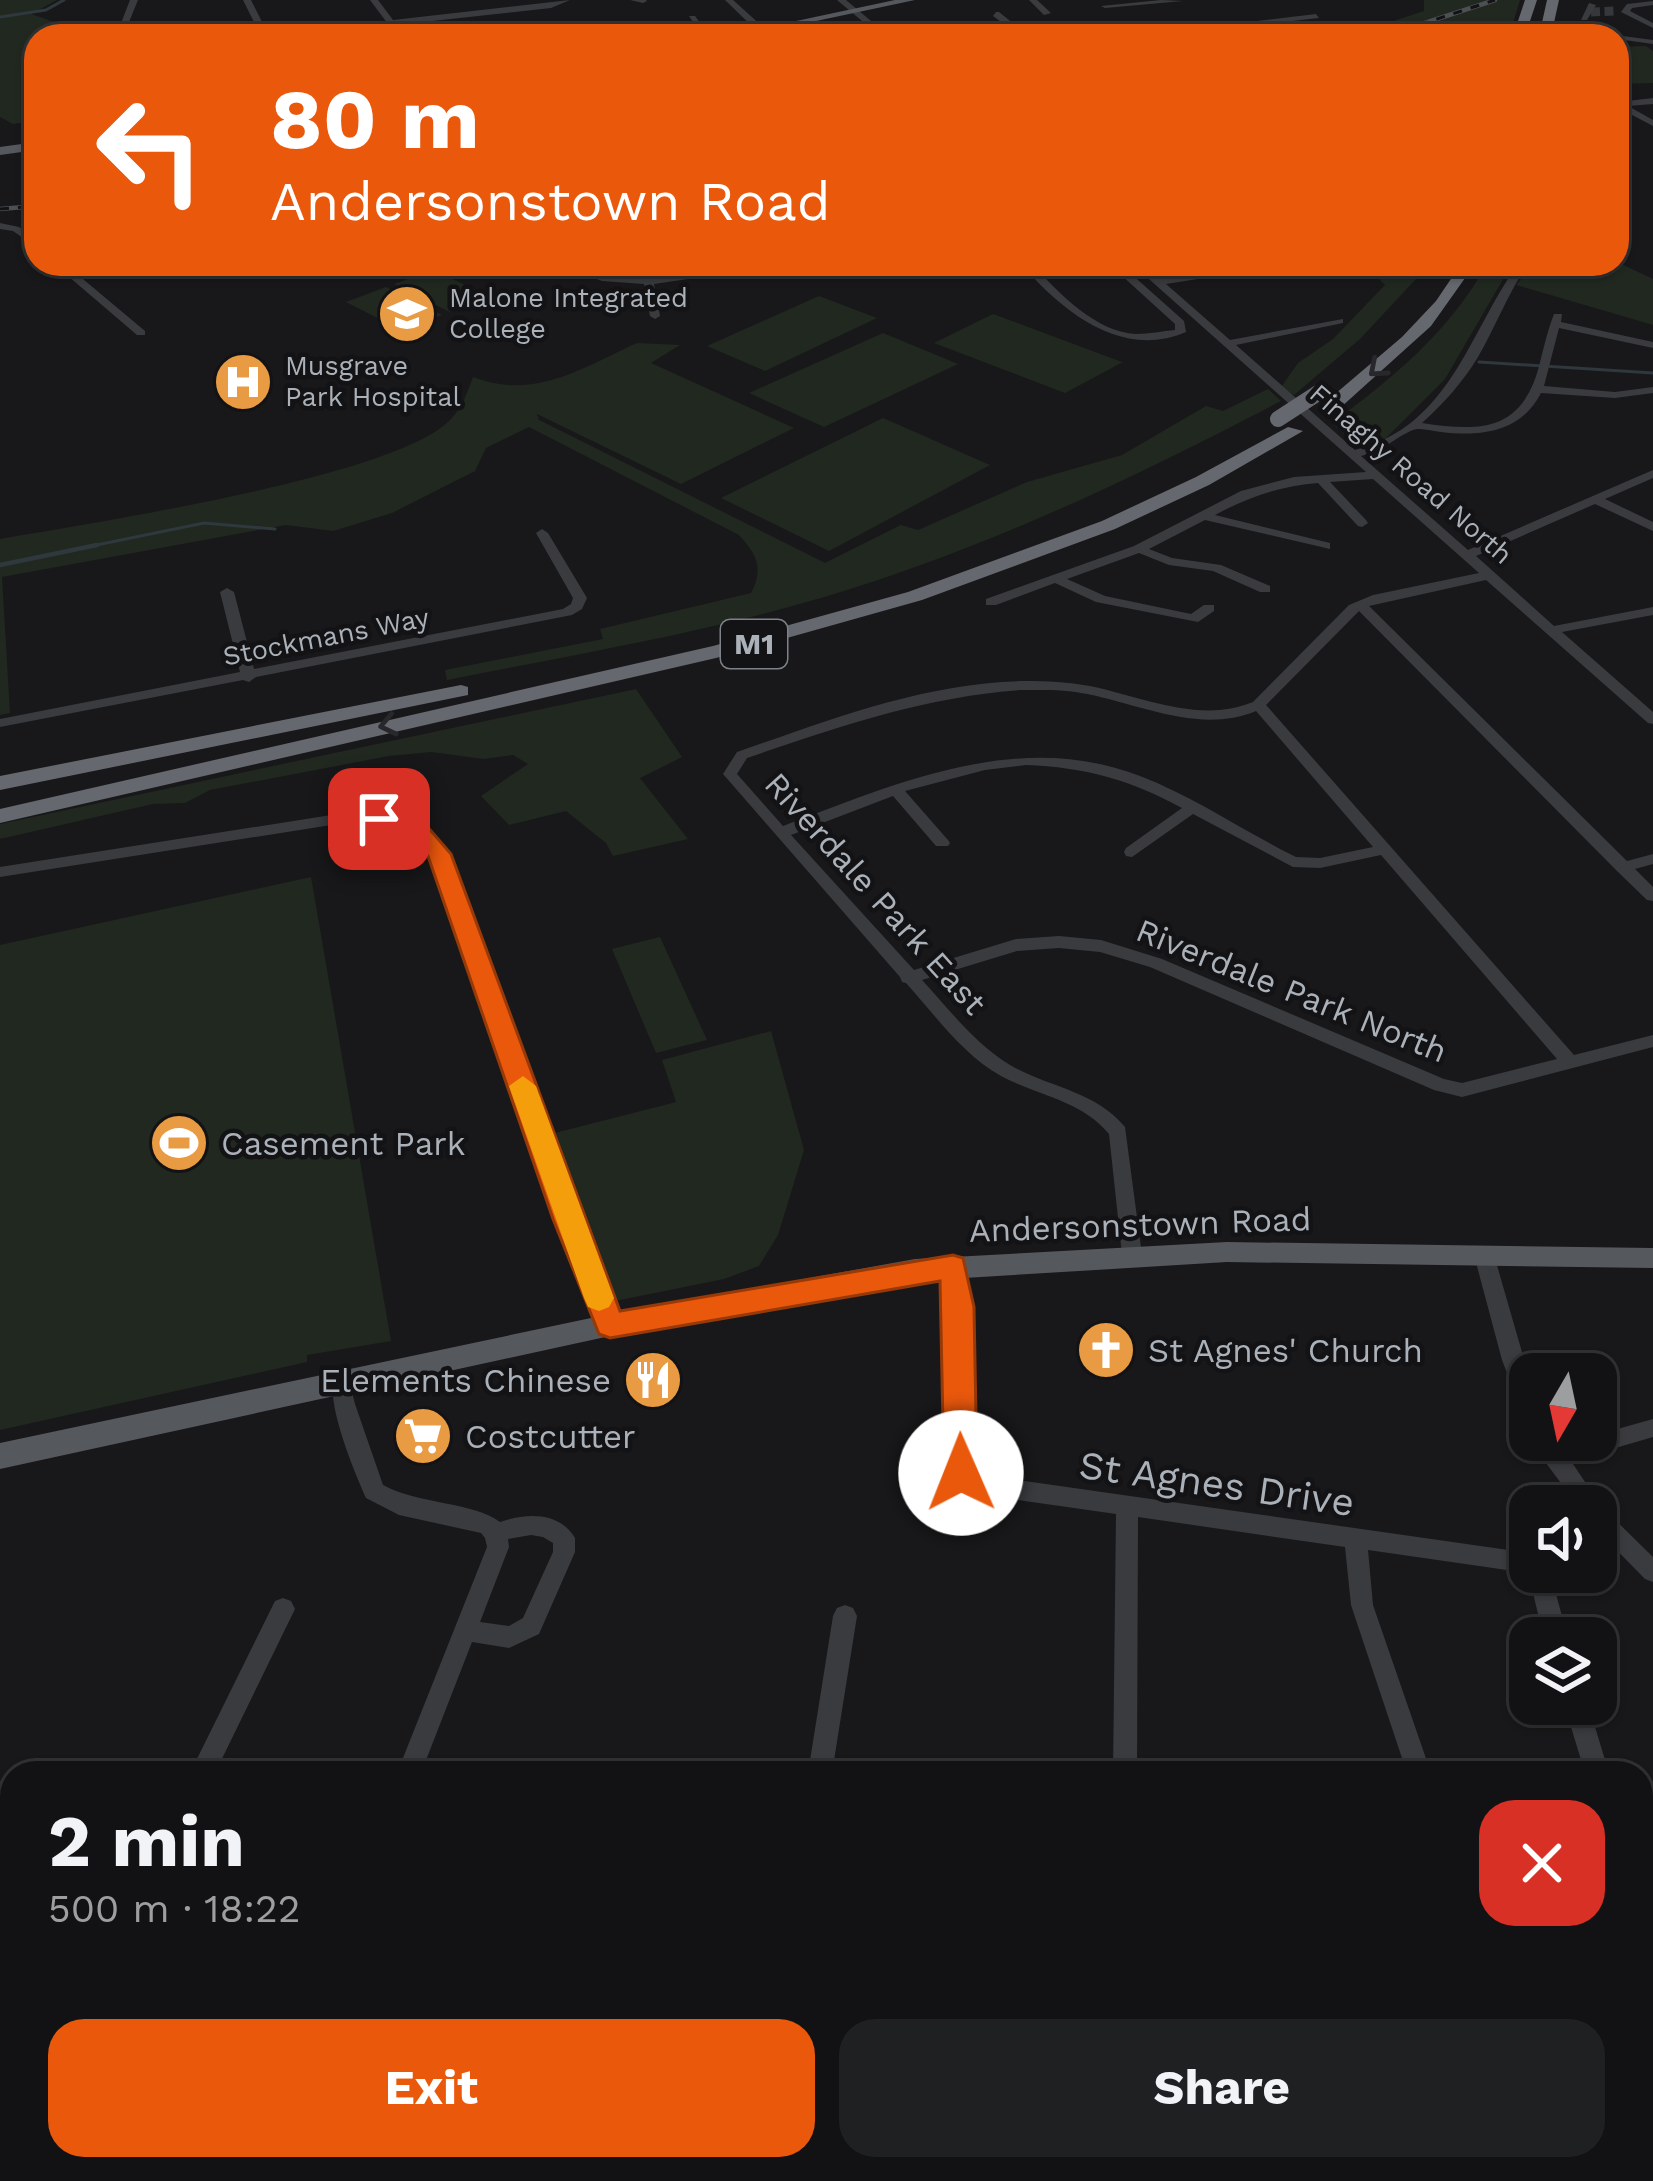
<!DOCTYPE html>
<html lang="en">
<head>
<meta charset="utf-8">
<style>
  :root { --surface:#121214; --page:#1f2022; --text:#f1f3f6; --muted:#9c9ea0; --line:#313234; --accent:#ea580c }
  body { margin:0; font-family:"Work Sans",sans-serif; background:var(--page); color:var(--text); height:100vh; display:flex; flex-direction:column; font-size:45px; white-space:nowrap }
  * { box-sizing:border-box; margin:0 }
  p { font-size:39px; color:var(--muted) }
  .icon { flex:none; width:66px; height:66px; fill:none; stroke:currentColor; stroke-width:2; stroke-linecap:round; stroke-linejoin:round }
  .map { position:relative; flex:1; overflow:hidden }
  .details { position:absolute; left:0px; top:1761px; width:1653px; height:420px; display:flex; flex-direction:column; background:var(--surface); border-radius:36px 36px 0 0; box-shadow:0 3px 9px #0004,0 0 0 3px var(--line) }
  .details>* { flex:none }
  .top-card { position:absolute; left:24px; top:24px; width:1605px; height:252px; border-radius:36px; box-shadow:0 3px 9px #0004,0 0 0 3px var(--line); background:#ea580c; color:#fff; overflow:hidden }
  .needle { width:78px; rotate:189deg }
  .buttons { position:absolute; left:1509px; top:1353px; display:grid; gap:24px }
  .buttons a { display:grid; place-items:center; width:108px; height:108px; border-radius:24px; background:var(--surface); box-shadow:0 3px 9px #0004,0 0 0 3px var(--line); font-size:60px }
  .pin { position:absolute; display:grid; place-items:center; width:102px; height:102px; color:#fff; margin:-51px; border-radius:24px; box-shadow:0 6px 18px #0006 }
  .me { position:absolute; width:132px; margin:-66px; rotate:359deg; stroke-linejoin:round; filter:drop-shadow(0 0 9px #0008) }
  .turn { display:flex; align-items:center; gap:42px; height:252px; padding:0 48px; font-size:54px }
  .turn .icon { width:156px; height:156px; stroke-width:2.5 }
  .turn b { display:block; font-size:84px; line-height:102px }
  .round { display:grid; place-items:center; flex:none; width:126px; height:126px; border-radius:36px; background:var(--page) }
  .summary { display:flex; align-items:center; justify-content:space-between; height:204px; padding:0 48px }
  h1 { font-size:72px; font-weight:700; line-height:90px }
  .button { display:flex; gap:24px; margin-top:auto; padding:24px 48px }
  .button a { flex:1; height:138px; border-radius:36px; background:var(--accent); color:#fff; font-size:48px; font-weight:700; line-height:138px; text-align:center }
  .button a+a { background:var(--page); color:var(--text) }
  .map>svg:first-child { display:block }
</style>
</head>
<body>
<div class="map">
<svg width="1653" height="2181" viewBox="0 0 1653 2181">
  <rect width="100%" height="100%" fill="#18181a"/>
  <!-- green -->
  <path fill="#202820" d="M0,0H57L31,14L78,30L114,29L113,36H36V121L13,124L0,117Z
    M1424,0H1520L1509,36H1403C1377,24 1340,46 1312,31L1333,27L1354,34L1424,11Z
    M1646,46L1653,51V83L1617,84V47Z
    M1617,262L1653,279V325L1516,285L1533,264Z
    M1396,264H1430L1360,339L1294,395L1281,387L1298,363L1333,339L1385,285L1374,274Z
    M1487,264H1512L1445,379L1381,443L1356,445L1332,423C1392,379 1450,331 1487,264Z
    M434,270L490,297L450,312L394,284Z
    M386,287L442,315L401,330L346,302Z
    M819,296L877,318L765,371L707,346Z
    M993,314L1122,362H1123L1065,393L934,343Z
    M883,333L958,364L824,427L749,393Z
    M637,343L680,345L651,363L794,428L681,484L537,414L539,420L825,563L901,525L918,530L1027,482L1122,455L1206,406L1223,411L1268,389L1281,401C1132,479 983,550 821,598C699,634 572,655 447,680L445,670L603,639L600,629L751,593C764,568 757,555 739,535L529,427L486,448L475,471L392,513L333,531L286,525L2,577L10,713L0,715V539C89,523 400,477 452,418C462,407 468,391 473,377C534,401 582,368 637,343Z
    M883,418L990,465L829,551L721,498Z
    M636,689L682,757L640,778L688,839L613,856L606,843L566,811L509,825L481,796L528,764L513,755L484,759L431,752L389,756L210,790L185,803L153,804L0,839V824Z
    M311,877L391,1341L307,1355V1362L0,1430V945Z
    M660,937L707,1040L656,1053L612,949Z
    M771,1031L804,1150L778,1235L759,1266L724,1279L615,1301L555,1133L676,1102L662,1060Z
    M583,2169H913L914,2181H585Z"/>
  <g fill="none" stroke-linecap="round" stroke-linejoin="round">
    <!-- stream-far1 -->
    <path stroke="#2e383d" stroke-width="3" d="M0,17L46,10L64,0
      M1479,362L1653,373
      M82,548L204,523L275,529"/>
    <!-- stream -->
    <path stroke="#2e383d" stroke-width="4.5" d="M0,565L97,545"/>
    <!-- minor-tunnel -->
    <path stroke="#35373a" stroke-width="9" stroke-dasharray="9 4.5" stroke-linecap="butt" d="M1591,12L1615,11"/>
    <!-- minor -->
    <path fill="#393b3e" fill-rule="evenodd" d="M130,0H138L127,27L191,22L195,24L125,32L124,36H116Z
      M243,0H251L269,36H261Z
      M370,0H378L393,20L570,0L551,8L396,25L405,36H397Z
      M630,0H646L647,1L643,3Z
      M725,0H733L764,28V32H758Z
      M837,0H846L889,36H880Z
      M1029,0H1037L1051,13L1044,15Z
      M1161,0L1183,1L1105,8L1101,6Z
      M1653,1V5L1632,8L1630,11L1653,23V28L1621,12L1627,4Z
      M1589,3L1596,5L1587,20H1581Z
      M996,12H999L1029,36H1020L993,16Z
      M1316,14L1319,18L1157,36H1132Z
      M689,16H695L710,36H702Z
      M496,29H502L504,36H496Z
      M1577,30L1653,40V44L1617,39V36L1574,34Z
      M1653,98V104L1628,106L1653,120V126L1617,107L1619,102Z
      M0,223L19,227L36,239V247L13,231L0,229Z
      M54,264H65L145,331V335H137Z
      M556,264C585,264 612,279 643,278C674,278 702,264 731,264L688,279L654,284L660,316L655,319L650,316L644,284L602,281Z
      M1021,264H1032C1058,292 1095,332 1136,334C1149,334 1163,331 1175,330V324L1109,264H1120L1184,321L1186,332C1121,360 1062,311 1021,264Z
      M1132,264H1143L1160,279L1265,264H1292L1166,284L1230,340L1343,319V323L1236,345L1355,450C1450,426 1468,334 1518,264H1528C1508,293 1496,326 1478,357C1463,382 1444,403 1422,423C1480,432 1520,431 1538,370C1543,351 1547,332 1554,314H1562L1561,322L1653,342V348L1559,328L1544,386L1615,392L1653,387V393L1615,398L1541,393C1521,432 1482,437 1441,432C1432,431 1420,427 1413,430C1394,438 1385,450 1361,456L1468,550L1653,470V478L1605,499L1653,522V531L1595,504L1476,556L1554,626L1653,607V615L1562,632L1653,712V724L1648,723L1486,580L1369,606L1627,861L1653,854V864L1635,869L1653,887V901L1647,900L1617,871L1359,611L1266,705L1574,1055L1653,1035V1047L1462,1097L1434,1090L1150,967L1100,952L1059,948L1017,951L922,980C949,1009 975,1044 1010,1065C1049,1088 1094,1090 1125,1127L1142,1255L1139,1261L1132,1263L1125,1261L1122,1255L1109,1134C1081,1100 1038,1096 1001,1076C963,1055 935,1015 906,983L902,982L900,977L723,774L737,752C829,720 926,682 1025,681C1047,681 1068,682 1090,686C1143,697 1200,724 1253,702L1349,605L1373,595L1479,573L1373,479L1330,482L1366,520L1368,523L1362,527L1358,526L1318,483C1280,486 1248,497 1215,515L1330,543V549L1205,520L1149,549L1172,558L1221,565L1270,586V592H1260L1213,571L1169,565L1139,553L1067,579L1105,596L1191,614L1204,605H1214V611L1198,622L1096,602L1055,583L996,605H986V599L1134,546L1241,491L1294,477L1366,472ZM1020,690C1042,690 1065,689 1087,694C1142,705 1201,734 1256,711L1373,847L1320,858L1296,857C1243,831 1195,797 1140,776C1018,729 898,783 783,826L737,774L747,758C837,727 924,697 1020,690ZM1026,765C1084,767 1131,780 1182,808L1126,848L1124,852L1126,856L1132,857L1193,814L1293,867L1320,868L1381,855L1557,1059L1462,1083L1444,1079L1162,959L1101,940L1059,936L1016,939L914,970L791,835L893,796L936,846H948L950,843L948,840L905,791L985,770Z
      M542,529L548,533L587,598L582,609L572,615L256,677L249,682L243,680L0,727V719L240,672L220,592L227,588L234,592L254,669L563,609L571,604L573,598L536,533Z
      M344,813C417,813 433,826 462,892L578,1219L620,1325L617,1331L610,1333L603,1331L600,1325L558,1219L446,892C421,835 407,823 344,823L0,877V867Z
      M1484,1247L1491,1249L1494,1255L1530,1380V1417L1523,1414L1502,1360L1474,1255L1477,1249Z
      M953,1259L960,1261L963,1267L968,1307L972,1470L975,1474L1530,1553V1572H1550L1568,1638H1544L1528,1573L1368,1550L1373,1605L1431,1773H1407L1351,1605L1345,1547L1138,1517L1137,1773H1113L1116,1514L969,1493C959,1489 955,1482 950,1473L948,1307L943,1267L946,1261Z
      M341,1374L348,1377L355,1404L383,1485C417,1504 474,1502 500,1522C526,1513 559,1511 575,1538V1552L539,1634L509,1648L472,1642L421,1773H397L487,1547L485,1538L481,1533L399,1515L366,1498C354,1471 326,1404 334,1377ZM531,1535L543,1537L553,1543V1552L523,1618L509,1626L480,1622L509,1547L508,1539Z
      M1653,1419V1437L1571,1461L1601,1506L1653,1557V1582L1645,1579L1596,1529V1506H1578L1546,1463L1534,1440H1557L1560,1445L1577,1440H1596V1435Z
      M283,1598L291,1601L295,1609L215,1773H190L275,1601Z
      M845,1605L853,1608L857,1616L832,1773H808L833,1616L837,1608Z
      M1564,1704H1588L1609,1773H1585Z
      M12,1814V1840L0,1842V1816Z
      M1641,1859L1653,1863V1889L1641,1885Z
      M1653,2029V2057L1641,2058V2030Z
      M55,2169H83L80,2181H52Z
      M284,2169H312L310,2181H282Z
      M1032,2169H1060L1061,2181H1033Z"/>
    <!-- major -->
    <path fill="#55585d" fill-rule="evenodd" d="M895,0H915L745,36H725Z
      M36,142V150L0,155V147Z
      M1227,1242L1653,1248V1268L1227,1262L915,1281L610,1336L0,1469V1443L610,1314L915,1259Z"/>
    <!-- highway -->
    <path fill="#65696f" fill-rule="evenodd" d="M1525,0H1537L1525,36H1513Z
      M1547,0H1559L1551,36H1539Z
      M1461,264H1475L1431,326L1340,408H1328V400L1402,337L1436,301Z
      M1288,427L1303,431L1209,485L1115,529L922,600L716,658L0,823V809L713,646L908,592L1102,521L1196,477Z
      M461,685L468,687V695L0,790V776Z"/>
    <!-- rail casing -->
    <g stroke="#4c4f53" stroke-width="4.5">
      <path id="rail" d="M1385,36L1495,0
        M0,209L36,206"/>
    </g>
    <!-- rail -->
    <use href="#rail" stroke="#131315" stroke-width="3" stroke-dasharray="9" stroke-linecap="butt"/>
    <!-- highway-bridge -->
    <path stroke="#65696f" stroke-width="16" d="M1278,419L1318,393"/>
  </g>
  <!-- one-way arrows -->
  <defs><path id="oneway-chevron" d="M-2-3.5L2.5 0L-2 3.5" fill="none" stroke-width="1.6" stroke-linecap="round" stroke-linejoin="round" transform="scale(3)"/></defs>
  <g stroke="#28282c">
    <use href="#oneway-chevron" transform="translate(1377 369) rotate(139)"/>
    <use href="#oneway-chevron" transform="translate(388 725) rotate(168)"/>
  </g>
  <!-- route -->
  <path fill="#ea580c" stroke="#983908" stroke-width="3" d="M379,812L426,825L451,854L620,1311L953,1255L963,1258L974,1307L977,1473L973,1484L961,1488L949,1484L944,1473L940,1281L610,1338L599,1334L553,1219L428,856L410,836L371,824V814Z"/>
  <!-- slow -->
  <path fill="#f59e0b" d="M523,1076L536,1086L614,1298L609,1307L599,1311L588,1307L584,1298L509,1086Z"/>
  <!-- icons -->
  <defs>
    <g id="school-disc" transform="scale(3)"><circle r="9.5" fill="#e89b42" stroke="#131315"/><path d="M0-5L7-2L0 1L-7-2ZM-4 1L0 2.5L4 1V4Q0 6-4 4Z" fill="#fff"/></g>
    <g id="hospital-disc" transform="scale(3)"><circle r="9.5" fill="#e89b42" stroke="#131315"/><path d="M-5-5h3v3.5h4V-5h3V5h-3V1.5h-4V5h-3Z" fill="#fff"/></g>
    <g id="stadium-disc" transform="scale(3)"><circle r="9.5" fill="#e89b42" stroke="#131315"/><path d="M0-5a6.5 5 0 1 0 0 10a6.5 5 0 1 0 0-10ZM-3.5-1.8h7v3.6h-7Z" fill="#fff"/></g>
    <g id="church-disc" transform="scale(3)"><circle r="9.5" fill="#e89b42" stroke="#131315"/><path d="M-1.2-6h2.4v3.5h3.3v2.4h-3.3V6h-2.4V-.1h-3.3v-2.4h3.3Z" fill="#fff"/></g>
    <g id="restaurant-disc" transform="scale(3)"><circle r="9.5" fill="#e89b42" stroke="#131315"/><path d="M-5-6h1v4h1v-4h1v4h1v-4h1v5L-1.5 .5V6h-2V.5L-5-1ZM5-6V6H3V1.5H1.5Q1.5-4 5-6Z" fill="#fff"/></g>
    <g id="supermarket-disc" transform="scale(3)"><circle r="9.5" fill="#e89b42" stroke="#131315"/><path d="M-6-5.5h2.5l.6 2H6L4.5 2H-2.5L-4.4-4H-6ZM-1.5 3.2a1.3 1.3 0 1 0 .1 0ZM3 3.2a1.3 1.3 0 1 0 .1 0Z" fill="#fff"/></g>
  </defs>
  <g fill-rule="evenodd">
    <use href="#school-disc" x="407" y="314"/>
    <use href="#hospital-disc" x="243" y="382"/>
    <use href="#stadium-disc" x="179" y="1143"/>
    <use href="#church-disc" x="1106" y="1350"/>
    <use href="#restaurant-disc" x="653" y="1380"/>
    <use href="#supermarket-disc" x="423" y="1436"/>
  </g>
  <g text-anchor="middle" stroke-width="9" stroke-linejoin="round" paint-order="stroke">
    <!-- far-poi labels -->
    <g font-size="27" fill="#abb1b9" stroke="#131315" text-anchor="start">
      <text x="449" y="307">Malone Integrated<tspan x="449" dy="31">College</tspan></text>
      <text x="285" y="375">Musgrave<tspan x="285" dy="31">Park Hospital</tspan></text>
    </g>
    <!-- far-street labels -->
    <g font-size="27" fill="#abb1b9" stroke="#131315">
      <text transform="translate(1411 474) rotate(41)" y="9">Finaghy Road North</text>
      <text transform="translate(326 637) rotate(-11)" y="9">Stockmans Way</text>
    </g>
    <!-- shield labels -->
    <rect fill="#131315" stroke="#7d8288" stroke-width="3" x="721" y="620" width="66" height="48" rx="9"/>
    <g font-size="30" font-weight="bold" fill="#abb1b9">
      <text x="754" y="654">M1</text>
    </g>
    <!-- street labels -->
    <g font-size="33" fill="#abb1b9" stroke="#131315">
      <text transform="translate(876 893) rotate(48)" y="12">Riverdale Park East</text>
      <text transform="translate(1292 990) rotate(22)" y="12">Riverdale Park North</text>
      <text transform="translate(1140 1224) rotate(-2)" y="12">Andersonstown Road</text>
    </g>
    <!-- poi labels -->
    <g font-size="33" fill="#abb1b9" stroke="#131315" text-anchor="start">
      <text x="221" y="1155">Casement Park</text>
      <text x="1148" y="1362">St Agnes' Church</text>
      <text x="611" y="1392" text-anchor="end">Elements Chinese</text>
      <text x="465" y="1448">Costcutter</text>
    </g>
    <!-- near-street labels -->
    <g font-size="39" fill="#abb1b9" stroke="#131315">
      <text transform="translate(1217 1483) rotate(8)" y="14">St Agnes Drive</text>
    </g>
  </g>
</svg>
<div class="buttons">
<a><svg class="needle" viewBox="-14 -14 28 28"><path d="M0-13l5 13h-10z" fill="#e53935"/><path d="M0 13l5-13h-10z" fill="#9c9ea0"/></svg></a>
<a><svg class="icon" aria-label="sound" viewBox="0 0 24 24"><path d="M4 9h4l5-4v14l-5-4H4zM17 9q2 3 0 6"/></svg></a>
<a><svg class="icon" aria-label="layers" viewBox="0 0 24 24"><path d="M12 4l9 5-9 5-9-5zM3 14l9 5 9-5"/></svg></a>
</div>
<div class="pin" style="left:379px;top:819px;background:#d93025"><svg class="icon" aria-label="arrive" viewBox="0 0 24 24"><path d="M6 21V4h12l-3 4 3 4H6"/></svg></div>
<svg class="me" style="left:961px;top:1473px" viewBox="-20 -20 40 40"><circle r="19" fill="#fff"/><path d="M0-13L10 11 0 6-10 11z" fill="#ea580c"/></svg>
<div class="top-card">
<div class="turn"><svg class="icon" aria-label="left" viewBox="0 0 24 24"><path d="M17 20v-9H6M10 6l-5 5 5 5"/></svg><div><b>80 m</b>Andersonstown Road</div></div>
</div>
<section class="details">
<div class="summary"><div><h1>2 min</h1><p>500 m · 18:22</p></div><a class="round" style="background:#d93025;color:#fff"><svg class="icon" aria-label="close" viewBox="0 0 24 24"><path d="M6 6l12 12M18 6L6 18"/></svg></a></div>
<div class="button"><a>Exit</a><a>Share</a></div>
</section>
</div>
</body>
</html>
